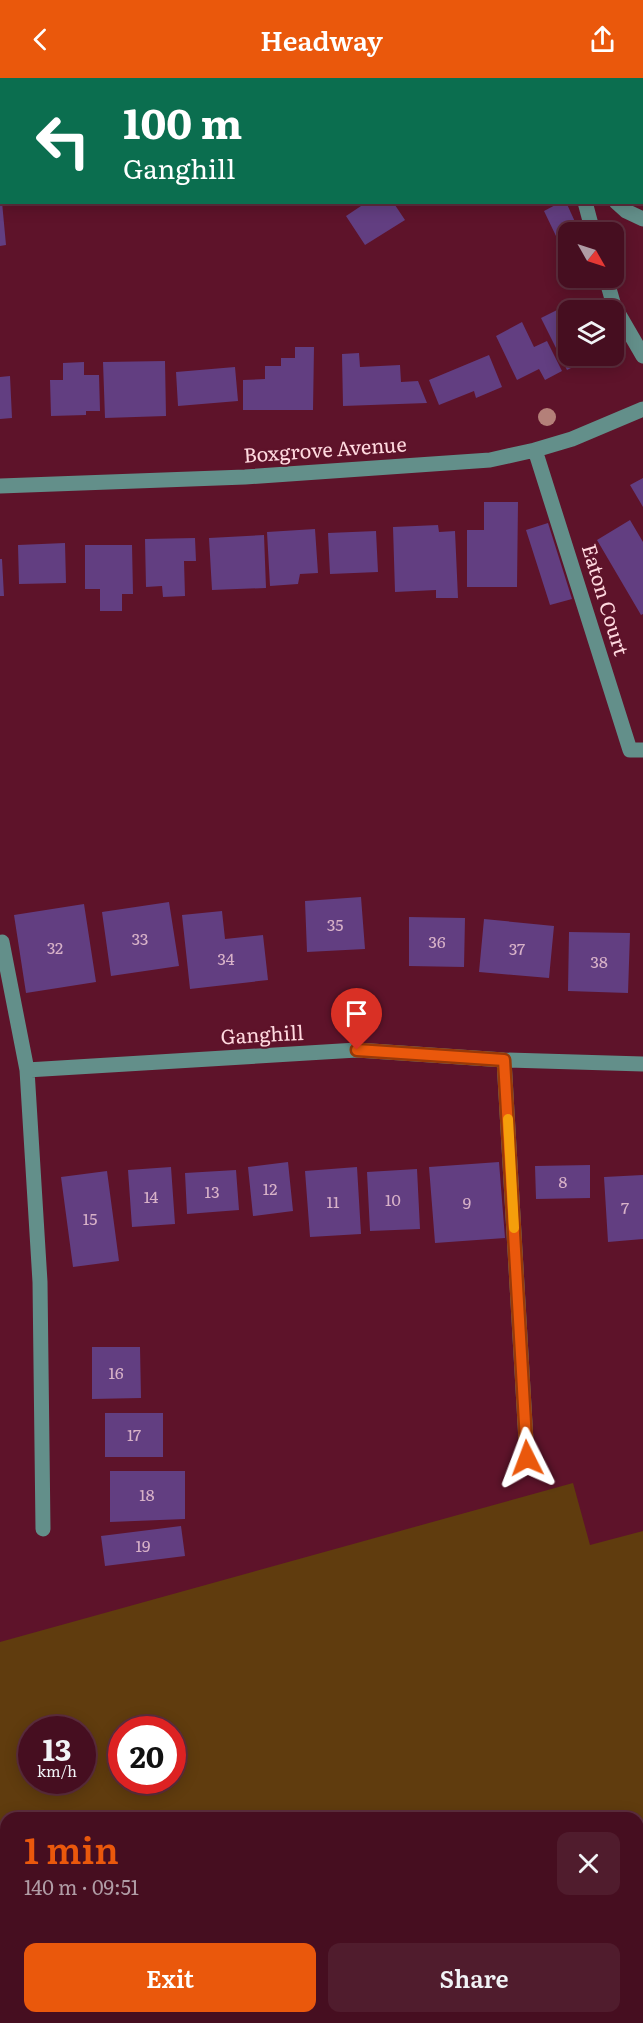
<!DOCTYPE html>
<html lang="en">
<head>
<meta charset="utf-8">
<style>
  :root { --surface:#460e20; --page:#501c2d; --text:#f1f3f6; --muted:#b09ca5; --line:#5e2e3e; --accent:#ea580c }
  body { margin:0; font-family:Literata,serif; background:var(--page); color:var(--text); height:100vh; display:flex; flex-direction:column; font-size:22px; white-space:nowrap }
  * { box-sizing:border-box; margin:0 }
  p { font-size:20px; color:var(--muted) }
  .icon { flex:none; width:33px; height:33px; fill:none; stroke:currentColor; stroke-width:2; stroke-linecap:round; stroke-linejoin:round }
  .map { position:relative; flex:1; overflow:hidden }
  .side { position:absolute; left:0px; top:1734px; width:644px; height:212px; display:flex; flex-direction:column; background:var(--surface); border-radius:18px 18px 0 0; box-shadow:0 3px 15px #0003,0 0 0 2px var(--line) }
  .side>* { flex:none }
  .top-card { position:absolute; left:0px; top:0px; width:644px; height:126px; box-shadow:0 3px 15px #0003,0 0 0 2px var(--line); background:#0b6e4f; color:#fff; overflow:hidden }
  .needle { width:39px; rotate:129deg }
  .buttons { position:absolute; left:558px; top:144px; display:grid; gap:12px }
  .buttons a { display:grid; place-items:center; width:66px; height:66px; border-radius:12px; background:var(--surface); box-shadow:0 3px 15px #0003,0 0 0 2px var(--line); font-size:30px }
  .speed { position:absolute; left:18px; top:1638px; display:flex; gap:12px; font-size:30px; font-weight:700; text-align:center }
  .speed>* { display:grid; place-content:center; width:78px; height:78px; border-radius:50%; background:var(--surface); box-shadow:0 3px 15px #0003,0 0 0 2px var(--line); line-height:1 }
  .speed small { font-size:15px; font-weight:400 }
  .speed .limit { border:9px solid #d22; background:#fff; color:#111 }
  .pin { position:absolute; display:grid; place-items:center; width:51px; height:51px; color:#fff; margin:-62px -26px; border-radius:50% 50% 50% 0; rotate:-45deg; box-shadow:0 0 6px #0007 }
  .pin .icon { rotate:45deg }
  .me { position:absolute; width:66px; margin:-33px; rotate:357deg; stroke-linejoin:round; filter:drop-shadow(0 0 4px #0008) }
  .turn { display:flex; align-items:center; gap:21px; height:126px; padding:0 24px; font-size:27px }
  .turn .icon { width:78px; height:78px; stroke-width:2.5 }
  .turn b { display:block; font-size:42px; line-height:51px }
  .round { display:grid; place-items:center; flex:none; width:63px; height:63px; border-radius:12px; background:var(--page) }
  .head { display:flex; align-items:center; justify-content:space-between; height:102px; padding:0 24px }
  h1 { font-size:36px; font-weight:600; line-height:45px; color:var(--accent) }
  .primary-button { display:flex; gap:12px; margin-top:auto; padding:12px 24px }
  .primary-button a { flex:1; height:69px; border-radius:12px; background:var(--accent); color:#fff; font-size:24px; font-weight:600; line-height:69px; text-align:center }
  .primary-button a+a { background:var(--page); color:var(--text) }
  header { display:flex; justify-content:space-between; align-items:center; height:78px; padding:0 24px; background:var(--accent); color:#fff; font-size:27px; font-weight:600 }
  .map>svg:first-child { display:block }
</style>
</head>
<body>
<header><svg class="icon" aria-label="back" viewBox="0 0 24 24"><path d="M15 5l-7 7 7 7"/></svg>Headway<svg class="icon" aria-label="share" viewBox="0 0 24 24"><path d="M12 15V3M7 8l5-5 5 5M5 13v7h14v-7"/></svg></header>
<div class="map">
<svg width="643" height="1945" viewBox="0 0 643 1945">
  <rect width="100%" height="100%" fill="#5e132a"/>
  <!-- built -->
  <path fill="#6e1a34" d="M0,1795H6V1940H64L65,1945H0Z
    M184,1940H311L312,1945H162Z"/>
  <!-- green -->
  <path fill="#603c0e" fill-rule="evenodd" d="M573,1405L590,1467L643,1453V1945H312L311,1940H638V1740H6V1795H0V1564ZM32,1652H82V1702H32ZM122,1652H172V1702H122Z
    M64,1940H184L162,1945H65Z"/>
  <!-- building -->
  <path fill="#623e81" d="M0,124H2L6,167L0,168Z
    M367,124H393L405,142L365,167L346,138Z
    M561,124H566L576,146L564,152L568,161V183L544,133Z
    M577,200H587L590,206L582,210Z
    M581,220L587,232H568V278H595L567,292L541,240Z
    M522,244L534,269L547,263L562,293L545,302L539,291L517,302L496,258Z
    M295,269H314L313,332H243V302L265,301V288H281V280H295Z
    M359,275L360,289L400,287L401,304L418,303L427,325L343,328L342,276Z
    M489,277L502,309L476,320L474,313L439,327L429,302Z
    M165,283L166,338L105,340L103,284Z
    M84,284V297H99L100,333H86V337L51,338L50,302H63V285Z
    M235,289L238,323L178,328L176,294Z
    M10,298L12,340L0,341V299Z
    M643,400V429L630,407Z
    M484,424H518L517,509H467V452H484Z
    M630,442L643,464V536L641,537L597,462Z
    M548,445L572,521L550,527L526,452Z
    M438,447L439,454L455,453L458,520H436V512L395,514L393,449Z
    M315,451L318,495L300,496L298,506L270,508L267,454Z
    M376,453L378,494L330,496L328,455Z
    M264,457L266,510L212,512L209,460Z
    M195,460L196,483H184L185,518L163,519L162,508L146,509L145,461Z
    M65,465L66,505L19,506L18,467Z
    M85,467H132L133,516H122V533H100V511H85Z
    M0,481H2L4,518H0Z
    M361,819L365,871L307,874L305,823Z
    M169,824L179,888L111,898L102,834Z
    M84,826L96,904L26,915L14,837Z
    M222,833L225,861L263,857L268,902L190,911L182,837Z
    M409,839L465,840L464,889L409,888Z
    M484,841L554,848L549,900L479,894Z
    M569,854L630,855L628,915L568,913Z
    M288,1084L293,1133L253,1138L248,1089Z
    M499,1084L505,1160L435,1165L429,1089Z
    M590,1087V1120L536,1121L535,1088Z
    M171,1089L175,1146L132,1149L128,1092Z
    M357,1089L361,1156L310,1159L305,1093Z
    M417,1091L420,1151L370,1153L367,1094Z
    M236,1092L239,1132L187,1136L185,1095Z
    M107,1093L119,1183L73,1189L61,1099Z
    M643,1097V1161L608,1164L604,1099Z
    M92,1269H140L141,1320L92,1321Z
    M105,1335H163V1379H105Z
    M110,1393H185V1441L110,1444Z
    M181,1448L185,1478L105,1488L101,1458Z
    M0,1813H5L6,1822V1940H15L16,1945H0Z"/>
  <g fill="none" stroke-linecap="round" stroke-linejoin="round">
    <!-- minor -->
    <path stroke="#638f8a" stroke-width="15" d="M642,25H643
      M585,124L593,154
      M616,124L626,133L643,141
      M606,200L614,228L643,278
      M535,372L630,672H643
      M0,408L245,399L490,382L535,372L572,361L643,331
      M2,864L27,992L40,1204L43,1451
      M504,982L527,1380
      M27,992L357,972L504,982L643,986"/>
  </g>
  <!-- trees -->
  <circle fill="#b48079" cx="547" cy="339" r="9"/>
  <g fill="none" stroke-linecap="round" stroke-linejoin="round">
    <!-- route casing -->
    <g stroke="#983908" stroke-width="15">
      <path id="route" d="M357,972L504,982L527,1380"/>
    </g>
    <!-- route -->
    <use href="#route" stroke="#ea580c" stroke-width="10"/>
    <!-- slow -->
    <path stroke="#f59e0b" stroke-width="10" d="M508,1041L514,1150"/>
  </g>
  <g text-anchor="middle" stroke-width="4.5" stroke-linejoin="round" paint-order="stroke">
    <!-- number labels -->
    <g font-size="16" fill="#d8b2c8">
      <text x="335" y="853">35</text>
      <text x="140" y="867">33</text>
      <text x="437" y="870">36</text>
      <text x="55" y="876">32</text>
      <text x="517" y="877">37</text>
      <text x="226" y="887">34</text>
      <text x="599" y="890">38</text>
      <text x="563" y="1110">8</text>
      <text x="270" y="1117">12</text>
      <text x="212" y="1120">13</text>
      <text x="151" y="1125">14</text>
      <text x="393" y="1128">10</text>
      <text x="333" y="1130">11</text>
      <text x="467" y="1131">9</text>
      <text x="625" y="1136">7</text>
      <text x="90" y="1147">15</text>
      <text x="116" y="1301">16</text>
      <text x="134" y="1363">17</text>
      <text x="147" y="1423">18</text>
      <text x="143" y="1474">19</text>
    </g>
    <!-- street labels -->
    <g font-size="20" fill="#ffd9df" stroke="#5e132a">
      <text transform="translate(325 372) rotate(-4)" y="7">Boxgrove Avenue</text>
      <text transform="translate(605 522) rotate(73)" y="7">Eaton Court</text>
      <text transform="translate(262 957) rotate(-3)" y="7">Ganghill</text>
    </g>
  </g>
</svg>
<div class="buttons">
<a><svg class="needle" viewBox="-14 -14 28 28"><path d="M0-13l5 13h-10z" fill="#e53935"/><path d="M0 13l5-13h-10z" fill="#b09ca5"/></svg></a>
<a><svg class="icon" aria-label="layers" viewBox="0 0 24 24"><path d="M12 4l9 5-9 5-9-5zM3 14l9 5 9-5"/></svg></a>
</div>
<div class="speed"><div>13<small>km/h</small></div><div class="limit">20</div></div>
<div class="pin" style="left:357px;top:972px;background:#d93025"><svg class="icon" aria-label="arrive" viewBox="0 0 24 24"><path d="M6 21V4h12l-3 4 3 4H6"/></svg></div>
<svg class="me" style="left:527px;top:1380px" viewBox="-20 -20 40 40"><path d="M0-17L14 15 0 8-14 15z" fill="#ea580c" stroke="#fff" stroke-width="4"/></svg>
<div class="top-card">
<div class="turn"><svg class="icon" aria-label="left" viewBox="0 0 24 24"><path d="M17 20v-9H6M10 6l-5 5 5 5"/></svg><div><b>100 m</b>Ganghill</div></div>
</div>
<section class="side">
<div class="head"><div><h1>1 min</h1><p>140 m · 09:51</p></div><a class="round"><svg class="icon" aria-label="close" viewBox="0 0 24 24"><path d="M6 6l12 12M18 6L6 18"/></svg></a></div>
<div class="primary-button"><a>Exit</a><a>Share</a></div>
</section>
</div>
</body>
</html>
